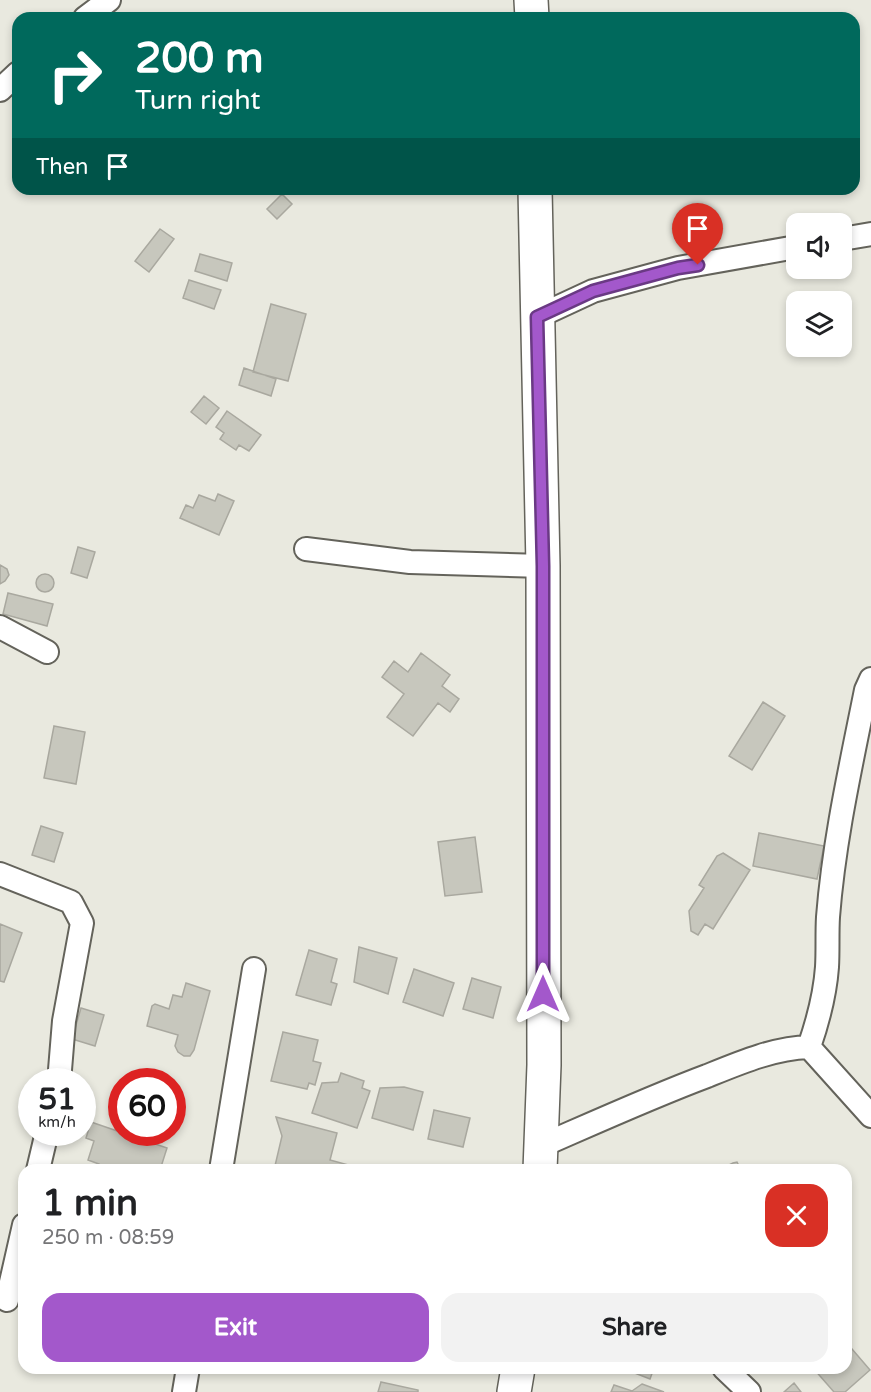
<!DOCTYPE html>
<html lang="en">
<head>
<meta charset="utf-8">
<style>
  :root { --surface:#fff; --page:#f2f2f2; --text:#202124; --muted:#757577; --accent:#a358cb }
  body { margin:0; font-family:"Varela Round",sans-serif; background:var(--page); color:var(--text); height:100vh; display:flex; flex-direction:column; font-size:22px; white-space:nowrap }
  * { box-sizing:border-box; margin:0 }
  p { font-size:20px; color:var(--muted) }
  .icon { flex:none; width:33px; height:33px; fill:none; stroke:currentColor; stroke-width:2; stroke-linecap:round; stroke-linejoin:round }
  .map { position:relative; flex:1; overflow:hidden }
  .details { position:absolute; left:18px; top:1164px; width:834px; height:210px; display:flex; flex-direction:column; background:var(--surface); border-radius:18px; box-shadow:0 3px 9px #0003 }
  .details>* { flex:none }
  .top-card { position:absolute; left:12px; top:12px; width:848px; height:183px; border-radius:18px; box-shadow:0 3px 9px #0003; background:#00695c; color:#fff; overflow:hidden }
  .buttons { position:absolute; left:786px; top:213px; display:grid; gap:12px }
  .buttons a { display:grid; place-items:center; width:66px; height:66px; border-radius:12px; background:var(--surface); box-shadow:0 3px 9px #0003; font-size:30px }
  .speed { position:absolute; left:18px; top:1068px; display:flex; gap:12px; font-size:30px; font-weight:700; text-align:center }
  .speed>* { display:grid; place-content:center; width:78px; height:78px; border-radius:50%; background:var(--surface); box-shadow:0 3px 9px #0003; line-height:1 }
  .speed small { font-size:15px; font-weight:400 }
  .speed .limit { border:9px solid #d22; background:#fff; color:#111 }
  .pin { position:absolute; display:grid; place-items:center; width:51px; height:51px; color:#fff; margin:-62px -26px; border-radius:50% 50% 50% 0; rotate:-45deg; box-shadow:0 0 6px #0007 }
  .pin .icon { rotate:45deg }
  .me { position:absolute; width:66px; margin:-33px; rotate:0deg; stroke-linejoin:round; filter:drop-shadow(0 0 4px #0008) }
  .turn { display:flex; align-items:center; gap:21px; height:126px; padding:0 24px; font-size:27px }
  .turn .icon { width:78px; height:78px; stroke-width:2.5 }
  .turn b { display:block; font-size:42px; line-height:51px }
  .then { display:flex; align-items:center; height:57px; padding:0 24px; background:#0003; gap:12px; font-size:22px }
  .round { display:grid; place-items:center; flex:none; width:63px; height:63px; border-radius:18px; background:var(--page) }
  .overview { display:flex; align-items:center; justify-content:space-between; height:102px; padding:0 24px }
  h1 { font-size:36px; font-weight:800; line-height:45px }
  .action { display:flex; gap:12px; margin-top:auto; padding:12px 24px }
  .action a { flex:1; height:69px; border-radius:18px; background:var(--accent); color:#fff; font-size:24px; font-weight:800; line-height:69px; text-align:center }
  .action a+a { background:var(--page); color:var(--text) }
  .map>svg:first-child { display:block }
</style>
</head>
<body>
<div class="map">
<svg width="871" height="1392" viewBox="0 0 871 1392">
  <rect width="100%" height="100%" fill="#e9e9df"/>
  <!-- building -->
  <path fill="#c7c7bd" stroke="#a9a89f" stroke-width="1.5" d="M282,194L292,204L277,219L267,209Z
    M160,229L174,239L149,272L135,261Z
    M200,254L232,263L227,281L195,271Z
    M189,280L221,290L214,309L183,298Z
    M271,304L306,314L288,381L253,372Z
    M244,368L276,379L271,396L239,385Z
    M204,396L219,408L206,424L191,412Z
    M227,411L261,435L249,451L239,445L236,450L220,439L224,433L216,427Z
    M218,494L234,501L219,535L180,518L186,505L193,508L199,495L215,501Z
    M78,547L95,552L87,578L71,573Z
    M0,565L7,569L9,575L5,581L0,584Z
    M36 583a9 9 0 1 1 18 0a9 9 0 1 1-18 0Z
    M8,593L53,604L47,626L3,614Z
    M421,653L450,675L442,686L459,699L450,712L438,703L413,736L387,717L404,694L382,677L394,661L408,672Z
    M763,702L785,716L752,770L729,756Z
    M54,726L85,732L76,784L44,778Z
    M41,826L63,833L54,862L32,855Z
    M759,833L824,846L817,879L753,866Z
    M475,837L482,892L445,896L438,842Z
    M723,853L750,870L713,929L705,924L698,935L691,931L689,911L704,888L699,885L717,856Z
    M0,924L22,933L4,982L0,981Z
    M359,947L397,958L388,994L354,982Z
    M309,950L337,959L331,982L337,984L331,1005L296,995Z
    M414,969L454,983L443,1016L403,1002Z
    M472,978L501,987L493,1018L463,1009Z
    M186,983L210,991L194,1050L190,1056H184L178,1052L175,1046L178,1035L147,1026L152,1006L155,1004L169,1009L173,995L182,997Z
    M81,1008L104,1015L95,1046L72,1039Z
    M283,1032L318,1040L313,1061L321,1063L315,1085L309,1083L307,1089L271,1081Z
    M341,1073L364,1081L362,1088L370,1091L357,1128L312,1113L322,1083L338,1082Z
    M404,1087L423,1092L413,1130L372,1118L380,1088Z
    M434,1110L470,1118L463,1147L428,1139Z
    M276,1117L337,1133L330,1160L352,1166L351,1170H274L282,1136Z
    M91,1122L167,1148L160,1170H98L99,1164L88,1160L94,1141L86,1138Z
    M737,1162L741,1170H719L733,1163Z
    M846,1342L870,1370L845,1392H834L813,1368H846Z
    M622,1368H654L650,1379Z
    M381,1382L418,1390V1392H378Z
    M794,1383L801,1392H784Z
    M642,1384L664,1392H611L614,1385L632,1391Z"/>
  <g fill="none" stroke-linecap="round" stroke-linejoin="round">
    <!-- minor casing -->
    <g stroke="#64635b" stroke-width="26">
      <path id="minor" d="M85,18L109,0
        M0,90L18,73
        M842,239L871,234
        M537,317L593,291L678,268L796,247
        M306,549L410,562L543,566
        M0,627L47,652
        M0,874L71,902L82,923L64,1021L59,1082
        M809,1047C818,1021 825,995 827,967C828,950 827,933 828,917C834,840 851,765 866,690L871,679
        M541,1146C596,1122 651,1097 707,1076C739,1063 774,1048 809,1047L871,1116
        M38,1170L47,1132
        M221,1170L254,969
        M7,1300L24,1225
        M724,1368L749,1392
        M184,1392L188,1368"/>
    </g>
    <!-- primary casing -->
    <g stroke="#64635b" stroke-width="36">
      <path id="primary" d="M531,0L532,18
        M535,189L543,566L544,1065L540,1170
        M514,1392L518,1368"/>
    </g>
    <!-- minor -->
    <use href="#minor" stroke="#fff" stroke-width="22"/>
    <!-- primary -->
    <use href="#primary" stroke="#fff" stroke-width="33"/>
  </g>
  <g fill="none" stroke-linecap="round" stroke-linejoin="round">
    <!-- route casing -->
    <g stroke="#6a3984" stroke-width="15">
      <path id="route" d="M543,994V566L537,317L593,291L678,268L698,265"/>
    </g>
    <!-- route -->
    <use href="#route" stroke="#a358cb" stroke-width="10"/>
  </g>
</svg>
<div class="buttons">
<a><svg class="icon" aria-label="sound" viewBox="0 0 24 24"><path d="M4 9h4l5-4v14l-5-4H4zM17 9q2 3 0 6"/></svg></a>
<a><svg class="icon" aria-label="layers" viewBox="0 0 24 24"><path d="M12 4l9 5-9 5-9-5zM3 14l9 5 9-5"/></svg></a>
</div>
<div class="speed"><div>51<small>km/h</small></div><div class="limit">60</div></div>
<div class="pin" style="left:698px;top:265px;background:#d93025"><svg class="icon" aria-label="arrive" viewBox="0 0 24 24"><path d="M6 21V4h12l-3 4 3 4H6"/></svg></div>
<svg class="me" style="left:543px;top:994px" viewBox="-20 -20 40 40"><path d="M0-17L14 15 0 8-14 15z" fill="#a358cb" stroke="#fff" stroke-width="4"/></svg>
<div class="top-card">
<div class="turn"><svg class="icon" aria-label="right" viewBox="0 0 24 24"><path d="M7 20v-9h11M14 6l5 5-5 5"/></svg><div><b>200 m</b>Turn right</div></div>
<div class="then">Then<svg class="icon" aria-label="arrive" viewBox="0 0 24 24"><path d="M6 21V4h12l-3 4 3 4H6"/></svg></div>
</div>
<section class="details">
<div class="overview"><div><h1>1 min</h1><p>250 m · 08:59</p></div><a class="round" style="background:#d93025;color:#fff"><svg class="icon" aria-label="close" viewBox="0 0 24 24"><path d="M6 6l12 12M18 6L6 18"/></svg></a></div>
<div class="action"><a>Exit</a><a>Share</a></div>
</section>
</div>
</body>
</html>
